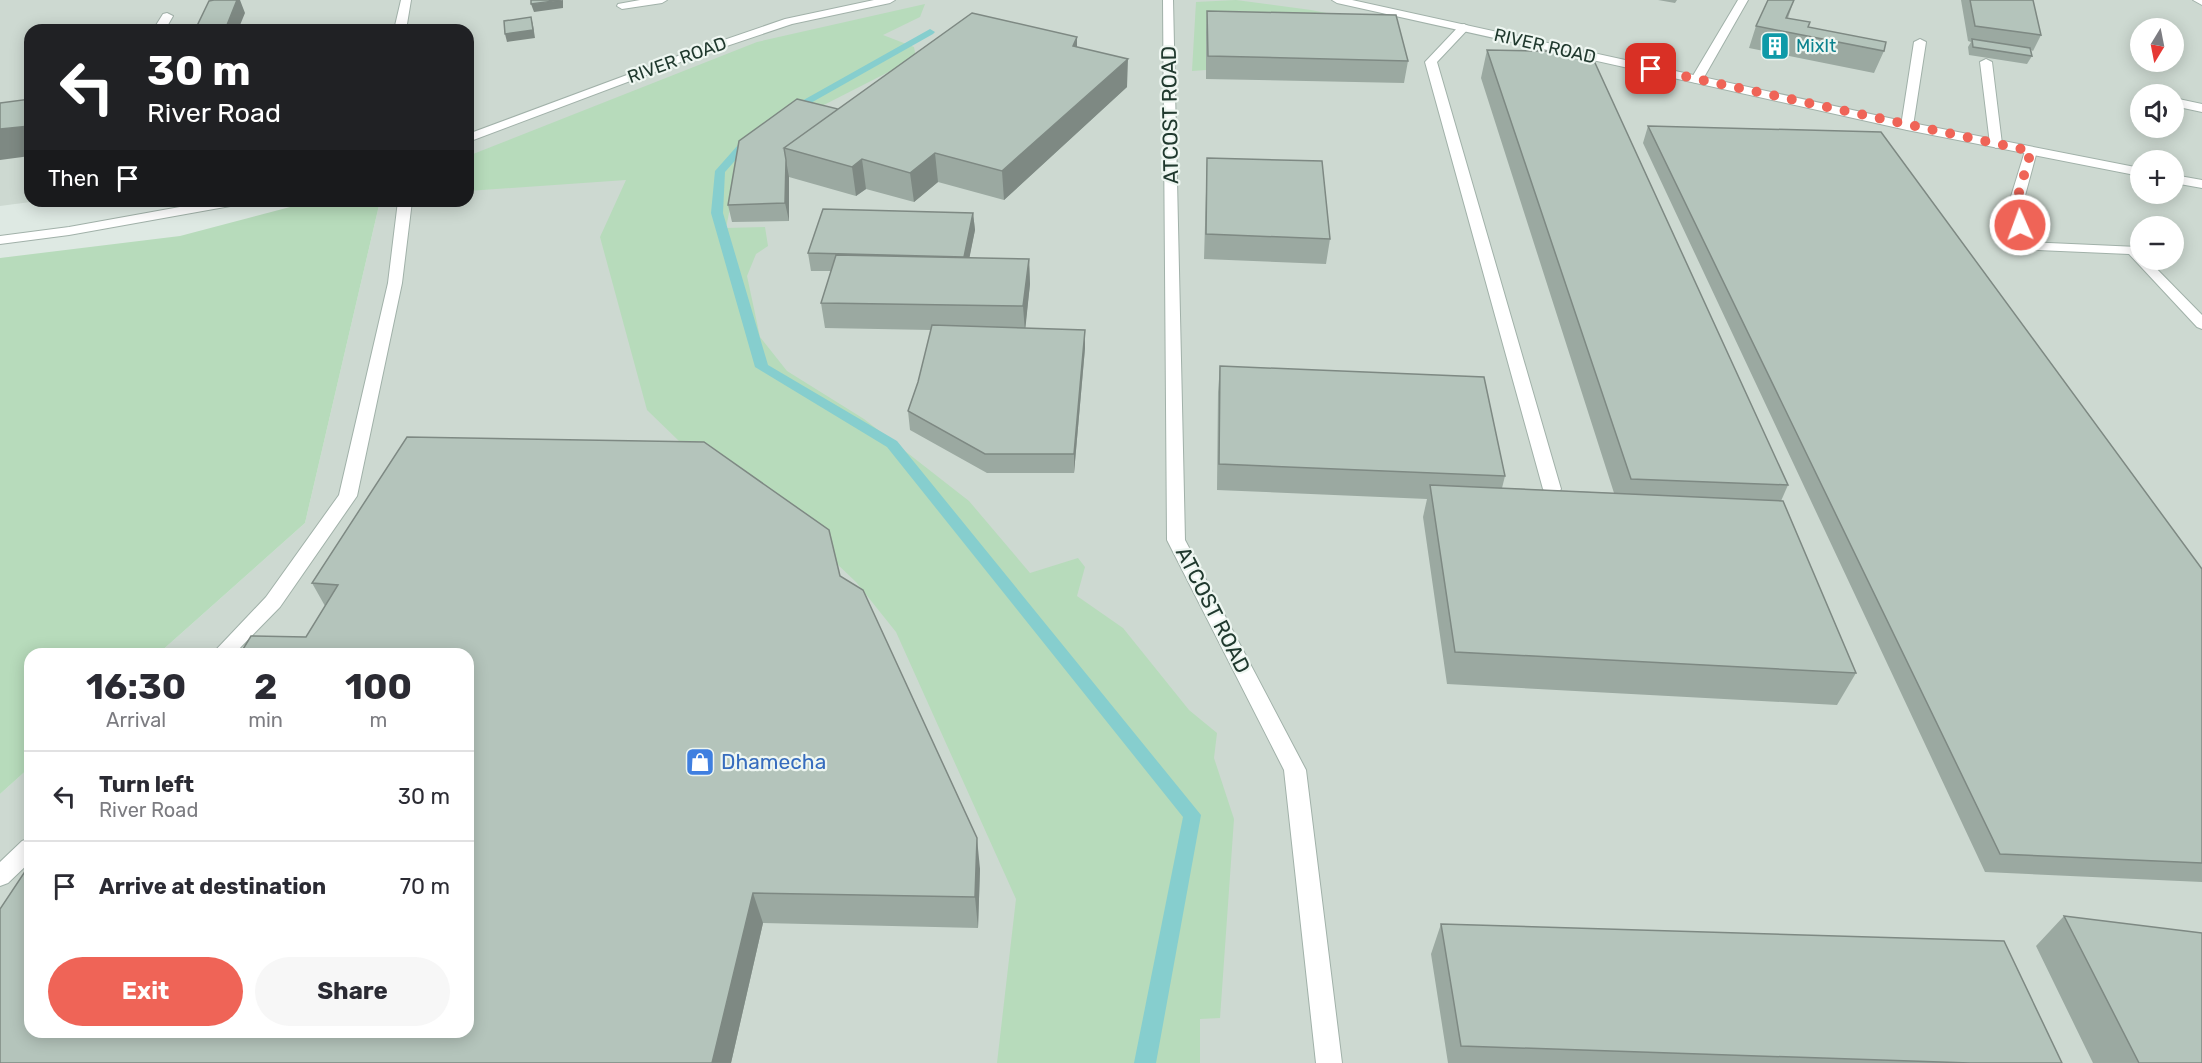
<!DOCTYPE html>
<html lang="en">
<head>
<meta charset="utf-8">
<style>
  :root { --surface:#fff; --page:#f7f7f7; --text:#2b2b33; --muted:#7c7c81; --line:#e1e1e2; --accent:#ef6457 }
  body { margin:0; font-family:Rubik,sans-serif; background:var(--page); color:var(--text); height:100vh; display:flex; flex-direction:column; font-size:22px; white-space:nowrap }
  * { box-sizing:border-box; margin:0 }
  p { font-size:20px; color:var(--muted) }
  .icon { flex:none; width:33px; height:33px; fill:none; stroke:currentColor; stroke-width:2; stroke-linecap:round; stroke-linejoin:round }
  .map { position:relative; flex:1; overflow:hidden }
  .side { position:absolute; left:24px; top:648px; width:450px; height:390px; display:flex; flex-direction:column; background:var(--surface); border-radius:18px; box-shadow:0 3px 15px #0003 }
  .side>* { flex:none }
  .banner { position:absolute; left:24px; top:24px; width:450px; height:183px; border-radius:18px; box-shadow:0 3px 15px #0003; background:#202124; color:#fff; overflow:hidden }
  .needle { width:39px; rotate:190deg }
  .fabs { position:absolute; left:2130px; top:18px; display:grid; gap:12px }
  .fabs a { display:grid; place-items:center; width:54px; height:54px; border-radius:50%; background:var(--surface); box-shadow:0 3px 15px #0003; font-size:30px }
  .pin { position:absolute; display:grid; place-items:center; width:51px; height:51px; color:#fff; margin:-26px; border-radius:12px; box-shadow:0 3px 9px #0006 }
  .me { position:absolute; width:66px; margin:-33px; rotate:358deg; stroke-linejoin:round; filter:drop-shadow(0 0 4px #0008) }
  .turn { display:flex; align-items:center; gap:21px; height:126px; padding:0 24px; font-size:27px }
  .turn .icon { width:78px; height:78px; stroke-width:2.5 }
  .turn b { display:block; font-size:42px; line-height:51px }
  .then { display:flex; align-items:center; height:57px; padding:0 24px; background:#0003; gap:12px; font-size:22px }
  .eta { display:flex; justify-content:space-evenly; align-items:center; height:102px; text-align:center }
  .eta b { font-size:36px; font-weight:700; line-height:42px }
  .cta { display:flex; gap:12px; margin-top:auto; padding:12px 24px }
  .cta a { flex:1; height:69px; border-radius:36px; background:var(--accent); color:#fff; font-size:24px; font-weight:700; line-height:69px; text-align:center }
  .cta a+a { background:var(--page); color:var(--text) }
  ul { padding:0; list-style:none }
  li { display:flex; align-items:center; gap:18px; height:90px; padding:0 24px; border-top:2px solid var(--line) }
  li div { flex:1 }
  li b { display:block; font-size:22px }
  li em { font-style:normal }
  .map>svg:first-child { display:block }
</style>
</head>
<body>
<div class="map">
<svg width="2202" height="1063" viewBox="0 0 2202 1063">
  <rect width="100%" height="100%" fill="#dee9e3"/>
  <!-- built -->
  <path fill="#cdd9d1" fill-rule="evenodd" d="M0,0H2202V1063H0V794L30,767V1032H468V654H158L305,523L380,201H468V30H30V201H38L0,206ZM2140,28H2174V62H2140ZM2140,94H2174V128H2140ZM2140,160H2174V194H2140ZM2140,226H2174V260H2140Z"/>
  <!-- green -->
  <path fill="#b7dbbb" d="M1236,0L1311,10L1387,25L1206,70L1192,71L1196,2Z
    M925,4L920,17L883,35L914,47L916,58L814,110L740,158L726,228L765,227L768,246L756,254L747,276L760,337L787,371L864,419L969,501L1030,573L1078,558L1085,567L1077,596L1123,628L1189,710L1217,733L1214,758L1234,819L1220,1018L1200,1019V1063H997L1016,899L896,632L856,582L835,562L713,474L647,410L600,237L626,180L468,191V156L757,42Z
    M313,201H380L305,523L158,654H30V767L0,794V258L180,236Z"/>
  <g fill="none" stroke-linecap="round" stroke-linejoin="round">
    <!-- stream -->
    <path fill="#86cece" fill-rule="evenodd" d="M930,29L935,32L933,34L793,113L784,111Z
      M750,135L755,138L725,172L723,213L768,365L897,441L1201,815L1156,1063H1134L1183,817L887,447L755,367L711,213L715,171L746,136Z"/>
    <!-- service casing -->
    <g stroke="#a1b1a9" stroke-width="2">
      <path id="service" d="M401,0H411L406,30H394Z
        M640,0H667L662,3L622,9L617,6L618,4Z
        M1738,0H1748L1703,79L1697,83L1693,82L1691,79Z
        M2193,0H2202V5Z
        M167,13L173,16L165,30H153L163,14Z
        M1464,24L1470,27L1437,62L1561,489L1558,493H1546L1543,489L1425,62L1460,25Z
        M1920,39L1926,42L1913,126L1907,130L1901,126L1914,42Z
        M1986,59L1992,62L2002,144L1996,148L1990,144L1980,62Z
        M2174,98L2202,104V112L2174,106Z
        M2031,147L2037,151L2023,203L2029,242L2138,247L2140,250V260H2148L2202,315V329L2197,327L2129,254L2018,249L2009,203L2025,151Z
        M398,201H412L402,283L357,496L280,607L234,654H212L266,597L339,495L388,283Z
        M30,838V862L8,883L0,886V862L22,841Z"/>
    </g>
    <!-- minor casing -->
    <g stroke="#a1b1a9" stroke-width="2">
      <path id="minor" d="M1163,0H1173L1185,540L1306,770L1342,1063H1316L1284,770L1167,540Z"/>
    </g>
    <!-- tertiary casing -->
    <g stroke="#a1b1a9" stroke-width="2">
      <path id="tertiary" d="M874,0H895L890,3L792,24L694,57L468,142V134L686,53L785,19Z
        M1332,0H1352L1907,122L2140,168V176L1907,130L1337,3Z
        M2174,175L2202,180V188L2174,183Z
        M213,201H243L236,205L69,235L0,244V236L69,227Z"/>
    </g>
    <!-- service -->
    <use href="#service" fill="#fff" fill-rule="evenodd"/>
    <!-- minor -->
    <use href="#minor" fill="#fff" fill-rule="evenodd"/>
    <!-- tertiary -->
    <use href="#tertiary" fill="#fff" fill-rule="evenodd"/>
  </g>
  <!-- wall -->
  <path fill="#9ba9a1" d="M1658,0H1677L1675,3Z
    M1794,0L1788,18L1808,27L1884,51L1874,73L1749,48L1756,26Z
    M1961,0H2033L2041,35L2033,51L2031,50L2032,56L2027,64L1969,55L1968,47L1971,42L1968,41Z
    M1207,11L1408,61L1404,83L1206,79V33Z
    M1077,47L1127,87L1004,200L938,182L914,202L866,189L856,196L789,177V221L732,222L728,205L739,141L838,109Z
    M1487,50L1788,485L1781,501L1856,673L1837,705L1447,684L1423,517L1427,499L1217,490L1218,392L1220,366L1505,476L1502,488L1614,493L1481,78Z
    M1648,126L2202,569V882L1985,872L1643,143Z
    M1207,158L1330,239L1326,264L1204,259Z
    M973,213L975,230L969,258L1029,259L1030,284L1025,328L1085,348L1074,473H987L910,430L908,411L918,382L931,330L825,328L821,303L831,271H811L808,253Z
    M840,576L980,869L978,928L763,923L731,1063H0L30,1032L306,637L325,606L312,583Z
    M2064,916L2202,1063H2093L2036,946Z
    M1441,924L2062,1063H1448L1431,954Z"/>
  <!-- shaded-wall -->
  <path fill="#7e8983" d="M237,0H240L245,13L238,30H225Z
    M563,0V8L534,12L531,4Z
    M531,17L533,25L535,38L507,42L505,34Z
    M1077,37V64L1073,46Z
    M1128,59L1127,87L1004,200L1002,171Z
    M30,126V156L0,160V129Z
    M935,153L938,182L914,202L910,173Z
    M862,159L866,189L856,196L852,167Z
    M786,160L789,177V221L785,203Z
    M973,213L975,230L966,275L964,257Z
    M1029,259L1030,284L1025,332L1023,306Z
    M1085,330V348L1074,473V454Z
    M977,838L980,869L978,928L975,897Z
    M753,893L763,923L731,1063H712Z"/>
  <!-- building -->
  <path fill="#b4c4bb" stroke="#7e8983" stroke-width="1.5" d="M214,0H237L225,30H195L209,1Z
    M531,0H561L531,4Z
    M1768,0H1794L1786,18L1810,22L1808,27L1886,42L1884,51L1756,26Z
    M1970,0H2033L2041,35L1975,26Z
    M1207,11L1396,15L1408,61L1208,56Z
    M972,13L1077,37L1073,46L1128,59L1002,171L935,153L910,173L862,159L852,167L784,148Z
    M531,17L533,30L505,34L504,21Z
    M1972,39L2030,48L2032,56L1973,47Z
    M1487,50L1590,52L1788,485L1631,479Z
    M30,99V126L0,129V103Z
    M797,99L838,109L784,148L786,160L785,203L728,205L739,141Z
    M1648,126L1881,132L2202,569V863L2000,854Z
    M1207,158L1322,161L1330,239L1206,234Z
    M823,209L973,213L964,257L808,253Z
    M836,255L1029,259L1023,306L821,303Z
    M932,325L1085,330L1074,454H985L908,411L918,382Z
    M1220,366L1484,377L1505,476L1219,464Z
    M407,437L704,442L829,530L840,576L863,590L977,838L975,897L753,893L712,1063H0V909L30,864V1032H468V654H240L251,636L306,637L338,585L312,583Z
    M1430,485L1783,501L1856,673L1455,652Z
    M2064,916L2202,933V1063H2139Z
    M1441,924L2004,941L2062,1063H1970L1461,1046Z"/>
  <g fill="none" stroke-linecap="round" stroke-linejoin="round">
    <!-- route -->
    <path stroke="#ef6457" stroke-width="10" stroke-dasharray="0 18" d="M1651,69L2031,151L2016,203L2020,225"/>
  </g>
  <!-- icons -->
  <defs>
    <g id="building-square" transform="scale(1.5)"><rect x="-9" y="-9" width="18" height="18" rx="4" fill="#0f9aa8" stroke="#eef6f1"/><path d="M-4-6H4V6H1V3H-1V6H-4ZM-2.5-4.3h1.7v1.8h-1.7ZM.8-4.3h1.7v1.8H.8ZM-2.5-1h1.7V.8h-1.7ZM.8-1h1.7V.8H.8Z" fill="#fff"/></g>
    <g id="shop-square" transform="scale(1.5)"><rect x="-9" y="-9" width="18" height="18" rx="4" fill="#3f7fe0" stroke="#eef6f1"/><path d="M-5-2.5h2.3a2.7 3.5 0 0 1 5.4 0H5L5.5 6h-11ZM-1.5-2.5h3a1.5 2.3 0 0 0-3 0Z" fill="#fff"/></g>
  </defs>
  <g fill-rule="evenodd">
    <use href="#building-square" x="1775" y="46"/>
    <use href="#shop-square" x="700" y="762"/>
  </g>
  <g text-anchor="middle" stroke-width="4.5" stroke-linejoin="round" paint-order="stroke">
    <!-- far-street labels -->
    <g font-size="18" fill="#20392e" stroke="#eef6f1">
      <text transform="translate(1545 46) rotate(13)" y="6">RIVER ROAD</text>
      <text transform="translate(677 60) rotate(-20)" y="6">RIVER ROAD</text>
    </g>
    <!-- far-culture labels -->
    <g font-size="18" fill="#0d838f" stroke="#eef6f1" text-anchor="start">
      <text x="1796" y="52">MixIt</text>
    </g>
    <!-- street labels -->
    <g font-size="21" fill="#20392e" stroke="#eef6f1">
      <text transform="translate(1170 115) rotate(-91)" y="7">ATCOST ROAD</text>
      <text transform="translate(1213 610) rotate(63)" y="7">ATCOST ROAD</text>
    </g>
    <!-- shop labels -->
    <g font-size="21" fill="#366cbe" stroke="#eef6f1" text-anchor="start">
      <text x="721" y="769">Dhamecha</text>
    </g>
  </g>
</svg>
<div class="fabs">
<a><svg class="needle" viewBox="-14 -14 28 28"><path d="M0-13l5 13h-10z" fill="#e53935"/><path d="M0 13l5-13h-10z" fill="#7c7c81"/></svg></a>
<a><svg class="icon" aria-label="sound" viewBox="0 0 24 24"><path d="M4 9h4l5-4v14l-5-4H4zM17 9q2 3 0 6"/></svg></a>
<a>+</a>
<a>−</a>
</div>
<div class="pin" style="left:1651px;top:69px;background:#d93025"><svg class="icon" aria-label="arrive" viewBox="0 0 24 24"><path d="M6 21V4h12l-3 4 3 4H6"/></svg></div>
<svg class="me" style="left:2020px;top:225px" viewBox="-20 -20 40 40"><circle r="17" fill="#ef6457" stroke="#fff" stroke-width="3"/><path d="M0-11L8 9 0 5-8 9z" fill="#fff"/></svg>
<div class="banner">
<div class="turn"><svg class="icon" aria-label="left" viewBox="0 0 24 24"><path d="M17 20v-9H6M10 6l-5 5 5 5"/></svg><div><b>30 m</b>River Road</div></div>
<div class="then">Then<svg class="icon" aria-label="arrive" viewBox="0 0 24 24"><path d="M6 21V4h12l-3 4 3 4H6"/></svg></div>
</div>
<section class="side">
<div class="eta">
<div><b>16:30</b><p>Arrival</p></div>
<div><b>2</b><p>min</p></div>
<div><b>100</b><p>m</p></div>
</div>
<ul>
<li><svg class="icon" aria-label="left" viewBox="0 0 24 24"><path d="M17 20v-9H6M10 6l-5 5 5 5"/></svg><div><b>Turn left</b><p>River Road</p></div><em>30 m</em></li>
<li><svg class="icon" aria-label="arrive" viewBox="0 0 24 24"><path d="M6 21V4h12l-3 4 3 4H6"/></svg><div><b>Arrive at destination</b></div><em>70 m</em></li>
</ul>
<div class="cta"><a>Exit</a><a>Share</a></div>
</section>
</div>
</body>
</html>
